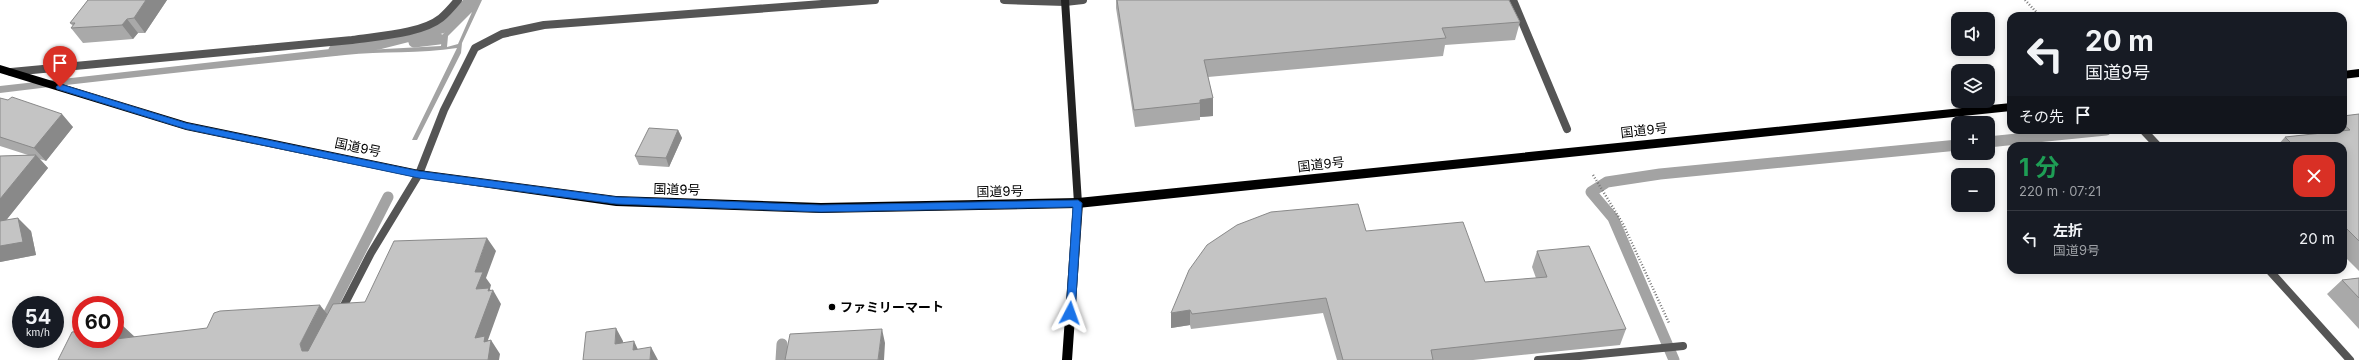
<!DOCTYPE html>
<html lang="ja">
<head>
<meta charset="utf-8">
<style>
  :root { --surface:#171b24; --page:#20242c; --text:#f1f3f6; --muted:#9ea1a6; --line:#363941 }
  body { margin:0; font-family:Inter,"Noto Sans JP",sans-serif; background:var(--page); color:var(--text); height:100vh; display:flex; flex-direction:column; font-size:15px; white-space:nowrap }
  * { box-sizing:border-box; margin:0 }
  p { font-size:13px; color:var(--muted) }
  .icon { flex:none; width:22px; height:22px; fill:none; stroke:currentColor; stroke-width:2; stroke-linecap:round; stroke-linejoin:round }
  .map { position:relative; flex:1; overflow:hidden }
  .drawer { position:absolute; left:2007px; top:142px; width:340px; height:132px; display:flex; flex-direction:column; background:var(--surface); border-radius:12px; box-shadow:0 2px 10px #0003 }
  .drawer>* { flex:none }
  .top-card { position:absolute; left:2007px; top:12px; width:340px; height:122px; border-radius:12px; box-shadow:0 2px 10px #0003; background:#171b24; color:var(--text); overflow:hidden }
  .fabs { position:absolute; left:1951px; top:12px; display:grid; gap:8px }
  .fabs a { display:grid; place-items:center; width:44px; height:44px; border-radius:8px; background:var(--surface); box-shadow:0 2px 10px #0003; font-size:20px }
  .speed { position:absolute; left:12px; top:296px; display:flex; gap:8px; font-size:20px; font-weight:700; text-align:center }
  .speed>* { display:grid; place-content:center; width:52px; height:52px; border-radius:50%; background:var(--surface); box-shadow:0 2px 10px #0003; line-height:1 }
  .speed small { font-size:10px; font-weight:400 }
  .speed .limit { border:6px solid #d22; background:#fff; color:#111 }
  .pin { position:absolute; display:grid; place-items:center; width:34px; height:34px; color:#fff; margin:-41px -17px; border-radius:50% 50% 50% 0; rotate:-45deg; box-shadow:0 0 4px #0007 }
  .pin .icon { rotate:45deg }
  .me { position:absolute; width:44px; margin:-22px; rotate:4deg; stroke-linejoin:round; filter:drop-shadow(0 0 3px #0008) }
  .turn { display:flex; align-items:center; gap:14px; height:84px; padding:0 12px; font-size:18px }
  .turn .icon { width:52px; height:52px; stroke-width:2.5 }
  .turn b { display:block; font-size:28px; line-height:34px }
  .then { display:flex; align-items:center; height:38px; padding:0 12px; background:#0003; gap:8px; font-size:15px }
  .round { display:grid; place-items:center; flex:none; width:42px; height:42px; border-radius:12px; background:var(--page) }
  .head { display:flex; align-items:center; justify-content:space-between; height:68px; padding:0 12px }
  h1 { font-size:24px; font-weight:700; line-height:30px; color:#1e9e55 }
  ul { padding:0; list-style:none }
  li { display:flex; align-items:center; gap:12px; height:56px; padding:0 12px; border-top:1px solid var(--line) }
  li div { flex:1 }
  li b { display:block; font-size:15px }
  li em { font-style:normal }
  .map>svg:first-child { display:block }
</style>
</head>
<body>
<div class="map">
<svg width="2359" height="360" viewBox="0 0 2359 360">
  <rect width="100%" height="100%" fill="#fff"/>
  <!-- water -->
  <path fill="#a3a3a3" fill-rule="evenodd" d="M476,0H482L462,43L461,53L417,140H412L457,48C420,54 382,51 345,55C230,67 115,79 0,93V86L348,47L347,51L441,46L442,35ZM472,12L458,44L447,47L448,36Z"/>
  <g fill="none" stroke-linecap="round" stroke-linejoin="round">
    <!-- stream -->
    <path stroke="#a3a3a3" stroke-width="11" d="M414,42L439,39
      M334,50L379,44L442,28L471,0
      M1988,142L2106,130
      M322,327L388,197
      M781,360L782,344
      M1674,360L1613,218L1591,192L1607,182L1660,174L1958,145"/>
    <!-- path -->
    <path stroke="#777" stroke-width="2.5" stroke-dasharray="1 2" stroke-linecap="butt" d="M2025,0L2040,16
      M1593,175L1623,224L1669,323"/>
    <!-- lane -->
    <path stroke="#555" stroke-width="8" d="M1513,0L1567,129
      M11,72L352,40C377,36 421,34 441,18C447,13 453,6 458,0
      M1538,360L1683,346"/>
    <!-- street -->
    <path stroke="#555" stroke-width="8" d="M1004,0L1065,2L1083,0
      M2143,130L2158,146
      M2269,270L2350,360
      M340,313L371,253L419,174L444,110L475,48L502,34L544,25L875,0"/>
    <!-- secondary -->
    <path stroke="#222" stroke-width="8" d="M1065,0L1078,203"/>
    <!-- primary -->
    <path stroke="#000" stroke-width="10" d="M1067,360L1078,203"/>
    <!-- highway -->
    <path fill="#000" fill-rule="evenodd" d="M0,65L187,122L419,170L616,196L821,203L1078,198L2011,103V111L1078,208L821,213L616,206L419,178L186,130L0,73Z
      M2359,69V77L2343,79V71Z"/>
  </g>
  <!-- wall -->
  <path fill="#a9a9a9" d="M88,0H167L145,33H138L133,39L83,43L71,28L73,26L70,23Z
    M1116,0H1509L1520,22L1515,40L1445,45L1443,56L1208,77L1213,98V116L1200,117V120L1135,127L1116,8Z
    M0,98L73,127L46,161L40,159L48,168L6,220L31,231L36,255L0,262V156L28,155L0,146Z
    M2359,114V271L2343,255V146H2277L2285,137L2324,133L2322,131L2323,130H2343V116Z
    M678,130L682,138L669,167L639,165L635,156Z
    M1366,231L1485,282L1536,278L1532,267L1537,251L1626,329L1620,345L1473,360H1337L1323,313L1191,329L1190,325L1171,328V313Z
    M2359,278V329L2327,294L2342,280Z"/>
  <!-- shaded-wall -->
  <path fill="#898989" d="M146,0H167L145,33L134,18Z
    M127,19L138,33L133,39L122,25Z
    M1213,98V116L1200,117V120V100Z
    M62,114L73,127L46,161L34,148Z
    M678,130L682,138L669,167L666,158Z
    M36,155L48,168L0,228V199Z
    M18,218L31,231L36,255L0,262V246Z
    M487,238L496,251L486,278L491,285L490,289L492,293L493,290L501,304L488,340L491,344V340L500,354L499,360H488L475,338L476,289L475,272Z
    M320,305L331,319L311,358L302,351L300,344Z
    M1190,310V325L1171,328V313Z
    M122,325L136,338L116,339Z
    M616,328L623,341L622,357L615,344Z
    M882,329L885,343L884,360H878Z
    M634,341L640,354L633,350Z
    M651,347L658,360H650Z"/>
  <!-- building -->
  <path fill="#c4c4c4" stroke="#898989" d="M88,0H146L134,18L127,19L122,25L71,28L75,23H70Z
    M1117,0H1509L1520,22L1442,28L1446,38L1204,60L1213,98L1200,100V103L1134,110Z
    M12,97L62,114L34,148L0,137V98L8,100Z
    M2359,114V241L2343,225V146H2294L2285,137L2350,130L2343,124V116Z
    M649,128L678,130L666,158L635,156Z
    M36,155L0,199V156Z
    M1358,204L1366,231L1463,222L1485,282L1547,277L1537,251L1589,246L1626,329L1431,350L1433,360H1343L1326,298L1192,314L1190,310L1171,313L1189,270L1207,245L1237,225L1271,212Z
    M18,218L23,242L0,246V221Z
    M487,238L475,272H483L476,289L489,288L488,291L493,290L475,338L485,336L484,342L491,340L488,360H58L72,332L81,331V339H115V326L122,325L116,339L207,328L214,313L220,311L320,305L300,344L302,351H308L333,304L365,302L394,241Z
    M2359,278V298L2342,280Z
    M616,328L615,344L634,341L633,350L651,347L650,360H583L586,332Z
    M882,329L878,360H785L790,334Z"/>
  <!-- route -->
  <path fill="#1a73e8" stroke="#114b97" d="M60,84L186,123L419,171L616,197L821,205L1078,200L1082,203L1075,313L1070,317L1066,313L1073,207L821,212L616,204L419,178L186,129L57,89L56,87Z"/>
  <!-- markers -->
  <circle fill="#000" stroke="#fff" stroke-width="1.5" cx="832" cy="307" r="4"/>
  <g text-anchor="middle" stroke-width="3.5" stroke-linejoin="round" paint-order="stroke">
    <!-- street labels -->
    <g font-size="13" fill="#000" stroke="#fff">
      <text transform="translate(1644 130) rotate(-6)" y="5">国道9号</text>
      <text transform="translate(358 147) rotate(12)" y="5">国道9号</text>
      <text transform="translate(1321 164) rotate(-6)" y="5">国道9号</text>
      <text transform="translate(677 189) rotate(2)" y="5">国道9号</text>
      <text transform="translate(1000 191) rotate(-1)" y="5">国道9号</text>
    </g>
    <!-- poi labels -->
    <g font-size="13" font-weight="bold" fill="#000" stroke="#fff" text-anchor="start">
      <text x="840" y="312">ファミリーマート</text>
    </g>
  </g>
</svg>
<div class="fabs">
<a><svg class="icon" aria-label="sound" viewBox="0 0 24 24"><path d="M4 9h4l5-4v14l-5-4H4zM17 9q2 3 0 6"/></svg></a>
<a><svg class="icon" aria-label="layers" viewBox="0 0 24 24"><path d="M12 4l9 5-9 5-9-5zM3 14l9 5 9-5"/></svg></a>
<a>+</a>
<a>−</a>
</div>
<div class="speed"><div>54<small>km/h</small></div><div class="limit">60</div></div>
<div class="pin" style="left:60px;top:87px;background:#d93025"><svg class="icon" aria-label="arrive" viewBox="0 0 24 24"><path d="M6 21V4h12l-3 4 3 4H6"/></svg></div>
<svg class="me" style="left:1070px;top:313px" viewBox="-20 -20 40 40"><path d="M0-17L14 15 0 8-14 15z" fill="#1a73e8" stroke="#fff" stroke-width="4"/></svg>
<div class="top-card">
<div class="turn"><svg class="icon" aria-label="left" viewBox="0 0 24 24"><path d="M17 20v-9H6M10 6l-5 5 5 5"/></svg><div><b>20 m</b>国道9号</div></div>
<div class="then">その先<svg class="icon" aria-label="arrive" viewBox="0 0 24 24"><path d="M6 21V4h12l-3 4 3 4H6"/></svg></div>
</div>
<section class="drawer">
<div class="head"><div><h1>1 分</h1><p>220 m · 07:21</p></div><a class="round" style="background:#d93025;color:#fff"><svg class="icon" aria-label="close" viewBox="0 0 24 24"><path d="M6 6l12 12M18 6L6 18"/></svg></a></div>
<ul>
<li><svg class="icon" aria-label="left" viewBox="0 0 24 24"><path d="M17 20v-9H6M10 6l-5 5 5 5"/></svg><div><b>左折</b><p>国道9号</p></div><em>20 m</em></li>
</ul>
</section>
</div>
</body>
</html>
